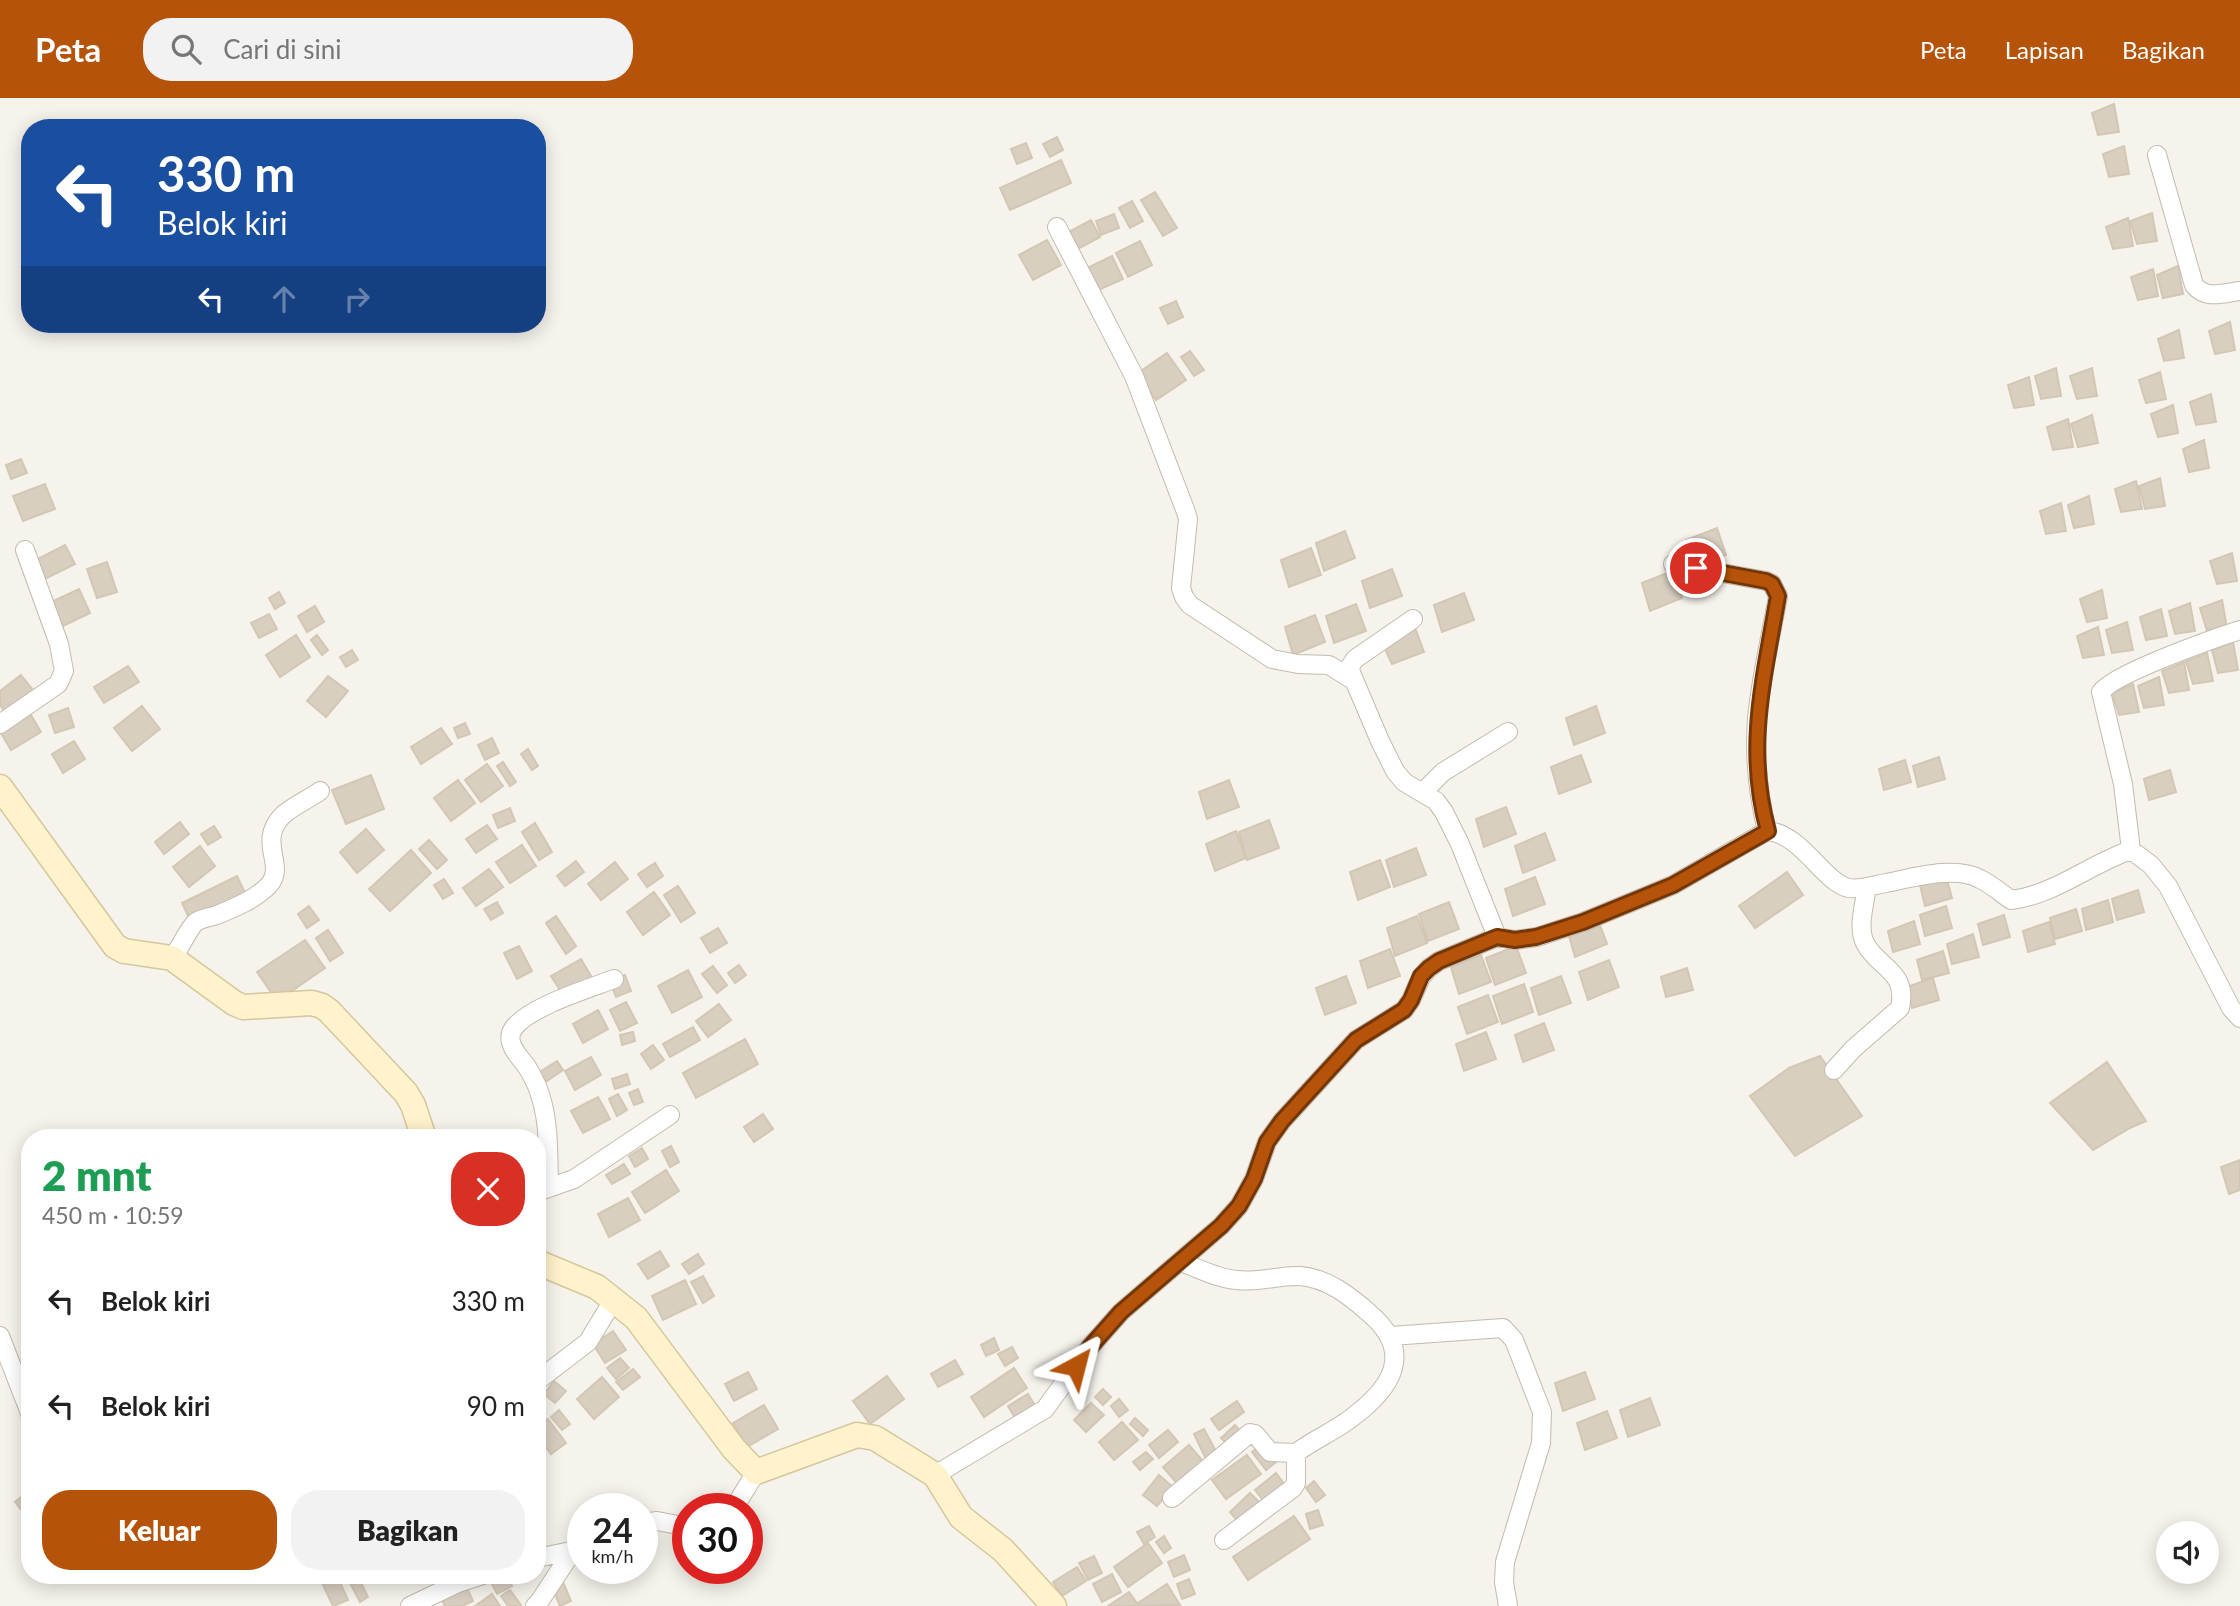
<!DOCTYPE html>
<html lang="id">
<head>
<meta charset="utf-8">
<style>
  :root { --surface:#fff; --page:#f2f2f2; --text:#222; --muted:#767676; --accent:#b45309 }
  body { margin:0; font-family:Lato,sans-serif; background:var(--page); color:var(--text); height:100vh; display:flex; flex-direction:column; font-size:26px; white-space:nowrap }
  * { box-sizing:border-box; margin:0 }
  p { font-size:23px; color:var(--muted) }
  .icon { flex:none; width:38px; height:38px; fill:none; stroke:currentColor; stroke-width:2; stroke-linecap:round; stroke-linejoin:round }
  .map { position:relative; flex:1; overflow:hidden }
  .drawer { position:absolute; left:21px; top:1031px; width:525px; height:455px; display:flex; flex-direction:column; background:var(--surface); border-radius:28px; box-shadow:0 4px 18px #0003 }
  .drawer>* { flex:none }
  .hud { position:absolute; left:21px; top:21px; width:525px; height:214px; border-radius:28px; box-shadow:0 4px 18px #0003; background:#1a4fa0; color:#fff; overflow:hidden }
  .controls { position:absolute; left:2156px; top:1423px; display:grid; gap:14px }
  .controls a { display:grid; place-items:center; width:63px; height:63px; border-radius:50%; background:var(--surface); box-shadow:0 4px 18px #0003; font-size:35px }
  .speed { position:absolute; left:567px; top:1395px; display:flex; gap:14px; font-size:35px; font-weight:700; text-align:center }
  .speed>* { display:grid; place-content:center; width:91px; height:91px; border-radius:50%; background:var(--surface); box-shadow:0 4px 18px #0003; line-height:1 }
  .speed small { font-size:18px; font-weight:400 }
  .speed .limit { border:10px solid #d22; background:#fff; color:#111 }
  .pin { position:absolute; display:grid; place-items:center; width:60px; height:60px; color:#fff; margin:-30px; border:4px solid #fff; border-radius:50%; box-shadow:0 2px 7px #0007 }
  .me { position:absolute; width:77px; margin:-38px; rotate:38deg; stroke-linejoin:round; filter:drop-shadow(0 0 5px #0008) }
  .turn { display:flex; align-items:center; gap:24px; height:147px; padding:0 21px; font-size:32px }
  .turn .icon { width:91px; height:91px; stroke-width:2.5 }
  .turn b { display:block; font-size:49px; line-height:60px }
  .lanes { display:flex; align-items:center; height:66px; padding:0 21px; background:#0003; justify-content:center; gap:35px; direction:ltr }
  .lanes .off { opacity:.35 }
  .round { display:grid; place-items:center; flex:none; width:74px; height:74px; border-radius:28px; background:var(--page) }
  .headline { display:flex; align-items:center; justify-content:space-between; height:119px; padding:0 21px }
  h1 { font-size:42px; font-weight:800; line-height:52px; color:#1e9e55 }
  .primary-button { display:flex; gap:14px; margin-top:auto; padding:14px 21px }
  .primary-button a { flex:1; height:80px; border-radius:28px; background:var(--accent); color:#fff; font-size:28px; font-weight:800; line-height:80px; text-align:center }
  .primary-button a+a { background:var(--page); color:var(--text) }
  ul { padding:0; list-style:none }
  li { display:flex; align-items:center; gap:21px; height:105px; padding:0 21px }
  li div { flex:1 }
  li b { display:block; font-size:26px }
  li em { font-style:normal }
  header { display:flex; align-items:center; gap:42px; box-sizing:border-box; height:98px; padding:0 35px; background:var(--accent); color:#fff }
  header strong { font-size:33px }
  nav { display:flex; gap:38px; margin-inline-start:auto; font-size:24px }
  .search { width:490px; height:63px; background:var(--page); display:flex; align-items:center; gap:18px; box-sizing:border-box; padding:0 24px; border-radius:28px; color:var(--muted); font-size:26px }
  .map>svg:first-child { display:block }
</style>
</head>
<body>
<header>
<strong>Peta</strong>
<div class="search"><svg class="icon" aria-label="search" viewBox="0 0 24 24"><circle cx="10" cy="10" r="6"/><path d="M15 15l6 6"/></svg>Cari di sini</div>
<nav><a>Peta</a><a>Lapisan</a><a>Bagikan</a></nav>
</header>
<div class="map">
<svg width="2240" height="1508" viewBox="0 0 2240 1508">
  <rect width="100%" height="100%" fill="#f6f3ec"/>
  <!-- building -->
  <path fill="#d8cfc1" stroke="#d3c7b4" stroke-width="2" d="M2114,6L2119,34L2098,37L2092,15Z
    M1057,39L1063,52L1050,59L1043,46Z
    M1026,45L1032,60L1017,66L1011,51Z
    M2124,48L2129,76L2109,79L2103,56Z
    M1061,62L1071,85L1010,112L1000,90Z
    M1155,94L1177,130L1163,138L1141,102Z
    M1132,103L1143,123L1130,130L1119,110Z
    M2152,115L2157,143L2137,146L2130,123Z
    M1114,116L1119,130L1101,137L1096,123Z
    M2128,120L2133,148L2113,151L2106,129Z
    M1091,122L1100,139L1076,152L1067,135Z
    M1047,142L1061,167L1033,182L1019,157Z
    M1140,143L1152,167L1128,179L1116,155Z
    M1112,158L1123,181L1094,194L1083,172Z
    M2178,168L2183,196L2163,200L2157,177Z
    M2153,171L2158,198L2138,202L2131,179Z
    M1176,203L1183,219L1168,226L1160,210Z
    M2230,224L2235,252L2215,256L2209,233Z
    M2179,232L2184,260L2164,263L2158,241Z
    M1190,253L1204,272L1194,278L1181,259Z
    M1167,255L1186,282L1156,302L1138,275Z
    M2056,270L2061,298L2041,301L2035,278Z
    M2092,270L2097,298L2077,301L2070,278Z
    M2160,274L2166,301L2146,305L2139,282Z
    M2029,279L2034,307L2014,310L2008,287Z
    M2211,296L2216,324L2196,327L2190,304Z
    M2173,307L2178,335L2158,339L2151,316Z
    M2092,317L2098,345L2078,349L2071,326Z
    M2068,321L2073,349L2053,352L2047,329Z
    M2204,342L2209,370L2189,374L2183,351Z
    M21,361L27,375L11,381L6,367Z
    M2160,380L2165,408L2145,411L2139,388Z
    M2136,383L2142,411L2121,414L2115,391Z
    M45,386L55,411L23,423L13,398Z
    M2089,398L2094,426L2074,430L2068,407Z
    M2061,405L2066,433L2046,436L2040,413Z
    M1717,430L1726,457L1695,470L1686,442Z
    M1345,433L1355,460L1324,473L1316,445Z
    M65,447L75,466L41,483L32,464Z
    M1311,450L1321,477L1289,489L1281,462Z
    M2232,455L2237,483L2217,486L2210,463Z
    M107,464L117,494L97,500L87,471Z
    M1392,471L1402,498L1370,510L1362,483Z
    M1672,473L1682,500L1650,513L1642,485Z
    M79,491L90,515L59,530L47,506Z
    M2102,492L2107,520L2087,524L2080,501Z
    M279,494L285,505L275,511L269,500Z
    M1464,495L1474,522L1442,534L1434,507Z
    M2222,502L2227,530L2207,533L2200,510Z
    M2190,505L2195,533L2175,536L2169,513Z
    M1356,506L1366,533L1334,545L1326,518Z
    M315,508L324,524L307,534L298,518Z
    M2161,511L2167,538L2146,542L2140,519Z
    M269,516L277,531L259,540L251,525Z
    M1315,517L1325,544L1293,557L1285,529Z
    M2127,524L2133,552L2112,555L2106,532Z
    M1414,527L1424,554L1392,566L1384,549Z
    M2098,529L2104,557L2083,560L2077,538Z
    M296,537L310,559L280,579L266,557Z
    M317,537L328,552L322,557L311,542Z
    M2233,544L2238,572L2218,575L2212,552Z
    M352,552L358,562L346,569L340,559Z
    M2207,555L2213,583L2193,586L2186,563Z
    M2184,564L2189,592L2169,595L2162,573Z
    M128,568L139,584L104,605L94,589Z
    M21,577L37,597L8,618L0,607V593Z
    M328,578L348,593L326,619L307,603Z
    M2159,579L2164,607L2144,610L2138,588Z
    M2133,586L2139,614L2119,617L2112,595Z
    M142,608L160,631L132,653L114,630Z
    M1596,608L1605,635L1574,647L1566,620Z
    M68,610L74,629L55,635L49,617Z
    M31,617L41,634L11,652L1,635Z
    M465,625L470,636L458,640L454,630Z
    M441,630L452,646L421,666L411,649Z
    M492,640L499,655L485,662L478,647Z
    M74,643L85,661L63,675L52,656Z
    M528,651L538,668L532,672L521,656Z
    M1581,657L1591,684L1559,696L1551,669Z
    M1939,659L1945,681L1918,689L1913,668Z
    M1905,662L1911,684L1884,692L1879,671Z
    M503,664L516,684L510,688L497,668Z
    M487,666L503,688L481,704L465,682Z
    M2170,672L2176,694L2149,702L2144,681Z
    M371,677L384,711L346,726L332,692Z
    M458,682L475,705L451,723L434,700Z
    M1229,682L1239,709L1207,721L1199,694Z
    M1506,709L1516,736L1484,749L1476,721Z
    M510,710L515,723L498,730L493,717Z
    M1269,722L1279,750L1247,762L1239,734Z
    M180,724L189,736L164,756L155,744Z
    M535,725L552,754L539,762L522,734Z
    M487,727L497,741L476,755L466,741Z
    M214,728L221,739L208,747L201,736Z
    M366,731L384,752L357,775L340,754Z
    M1236,733L1246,760L1215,773L1206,746Z
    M1545,735L1555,762L1523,775L1515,748Z
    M429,742L447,762L437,771L419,751Z
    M522,747L536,768L510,785L496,764Z
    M200,748L215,768L189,789L173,769Z
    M1416,750L1426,777L1394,789L1386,762Z
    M411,752L431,775L390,813L369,791Z
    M1380,762L1390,789L1358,802L1350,774Z
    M576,763L584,774L565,788L557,778Z
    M615,764L628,781L601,802L588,786Z
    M655,765L663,778L647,789L638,776Z
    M489,771L503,789L476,808L463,790Z
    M1787,774L1803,797L1755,830L1739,808Z
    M237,778L245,795L190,822L182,805Z
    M1946,778L1952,800L1925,808L1920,787Z
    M1535,779L1545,806L1513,818L1505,791Z
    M444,781L453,795L443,801L434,787Z
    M678,788L695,815L681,824L664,797Z
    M2138,792L2144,814L2117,822L2112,801Z
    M654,794L670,817L643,837L627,814Z
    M2108,802L2113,824L2086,832L2082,811Z
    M497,804L503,815L491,822L484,811Z
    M1449,804L1459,831L1428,843L1419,816Z
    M309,808L319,822L307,830L298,816Z
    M1946,808L1952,830L1925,838L1920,817Z
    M2076,811L2082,833L2055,841L2050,820Z
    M2004,817L2010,839L1983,847L1978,826Z
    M556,818L576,848L566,856L546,825Z
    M1417,818L1427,845L1395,858L1387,830Z
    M1597,819L1607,846L1575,859L1567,831Z
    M1914,823L1920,846L1893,854L1888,833Z
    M2049,824L2055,846L2028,854L2023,833Z
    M718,830L727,845L710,855L701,840Z
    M328,832L343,855L330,863L316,840Z
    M1973,836L1979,859L1952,866L1947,846Z
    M305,842L325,870L277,903L257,874Z
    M519,848L532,873L517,881L504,855Z
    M1516,848L1526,875L1495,887L1486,860Z
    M1390,851L1400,878L1368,890L1360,863Z
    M1943,853L1949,875L1922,882L1917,862Z
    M1481,857L1491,884L1459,896L1451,869Z
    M581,861L594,883L565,900L551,878Z
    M1609,862L1619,889L1588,902L1579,874Z
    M739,867L746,877L735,885L728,875Z
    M713,868L727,887L717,895L702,876Z
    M1687,870L1693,892L1666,899L1661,879Z
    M688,872L702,899L672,915L658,888Z
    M625,877L631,893L616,899L610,883Z
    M1346,878L1356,905L1325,917L1316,890Z
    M1561,878L1571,905L1539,917L1531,890Z
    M1933,880L1939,902L1912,910L1907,889Z
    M1524,886L1533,914L1502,926L1493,898Z
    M1488,897L1498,924L1467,936L1458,909Z
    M626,904L637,925L620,933L610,912Z
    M719,906L731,922L708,939L696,923Z
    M598,912L608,931L583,945L573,926Z
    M1544,925L1554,952L1523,964L1515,937Z
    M693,929L700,942L670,959L663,946Z
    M633,934L635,943L622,947L620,937Z
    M1486,934L1496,961L1464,973L1456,946Z
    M745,941L758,966L696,1000L683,975Z
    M653,947L664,962L651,971L641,956Z
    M1820,958L1862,1018L1795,1058L1750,998L1789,970Z
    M591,959L601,977L575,992L565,973Z
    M557,963L563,972L541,987L535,977Z
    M2107,964L2146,1023L2130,1030L2093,1052L2050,1005Z
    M627,976L630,986L615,991L612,981Z
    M638,991L643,1004L634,1007L629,995Z
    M618,996L627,1012L617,1018L609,1001Z
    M598,999L610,1021L583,1035L571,1013Z
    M763,1016L773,1031L754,1044L744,1029Z
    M671,1048L679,1064L670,1069L662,1053Z
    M642,1050L648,1061L635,1069L629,1058Z
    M2240,1062V1092L2229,1096L2221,1069Z
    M624,1066L630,1076L612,1086L606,1077Z
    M666,1072L679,1093L645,1115L632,1094Z
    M628,1100L640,1122L609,1139L598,1116Z
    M660,1153L669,1168L648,1181L638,1166Z
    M698,1156L704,1166L689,1176L682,1166Z
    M703,1178L714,1198L703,1205L691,1184Z
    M685,1182L696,1206L663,1222L652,1198Z
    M613,1233L626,1252L605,1265L593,1246Z
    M994,1240L999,1252L986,1258L981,1247Z
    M1012,1249L1018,1260L1005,1268L998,1256Z
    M620,1260L629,1270L616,1281L607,1270Z
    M955,1262L963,1276L938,1289L931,1276Z
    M1014,1270L1027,1290L984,1319L971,1299Z
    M633,1271L640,1279L623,1292L616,1284Z
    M748,1274L757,1291L734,1303L725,1286Z
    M1585,1274L1595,1301L1563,1313L1555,1285Z
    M887,1278L904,1301L870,1326L853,1303Z
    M602,1279L619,1299L594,1321L577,1301Z
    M554,1283L566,1293L555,1305L544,1296Z
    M1103,1291L1111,1299L1103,1307L1095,1299Z
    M1028,1296L1038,1313L1018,1325L1008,1308Z
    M1650,1300L1660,1327L1628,1339L1620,1312Z
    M1119,1301L1128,1312L1119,1319L1111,1308Z
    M1237,1303L1244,1314L1219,1332L1211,1321Z
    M1091,1305L1104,1317L1086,1334L1074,1322Z
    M764,1307L778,1331L747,1349L733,1325Z
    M559,1312L570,1326L562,1332L551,1319Z
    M1607,1313L1617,1340L1585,1352L1577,1325Z
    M1135,1320L1148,1332L1143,1338L1130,1326Z
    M548,1321L566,1345L551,1356L537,1337V1329Z
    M1122,1324L1138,1342L1114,1362L1099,1344Z
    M1235,1327L1243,1336L1230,1349L1221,1340Z
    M1204,1331L1217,1355L1206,1361L1194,1336Z
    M1168,1332L1178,1344L1159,1360L1149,1347Z
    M1263,1346L1276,1364L1266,1372L1252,1354Z
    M1189,1347L1207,1368L1181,1390L1163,1369Z
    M1146,1354L1153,1361L1140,1372L1133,1364Z
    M1247,1357L1261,1376L1226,1401L1212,1382Z
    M1276,1375L1288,1391L1267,1407L1255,1392Z
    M1159,1377L1173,1389L1157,1408L1143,1397Z
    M1314,1383L1325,1397L1316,1404L1306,1390Z
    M30,1392V1416L27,1419L15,1404Z
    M1250,1395L1261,1406L1240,1426L1230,1414Z
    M1318,1412L1323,1427L1310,1431L1306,1416Z
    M1294,1418L1310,1441L1248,1482L1233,1459Z
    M1149,1428L1155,1439L1144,1446L1137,1434Z
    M1164,1438L1171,1450L1164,1455L1156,1444Z
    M1148,1445L1162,1465L1128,1489L1114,1469Z
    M1184,1457L1190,1472L1174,1479L1168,1464Z
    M1094,1458L1102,1475L1088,1482L1079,1465Z
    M1077,1469L1086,1483L1062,1498L1053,1484Z
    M1112,1476L1121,1494L1102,1504L1093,1486Z
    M499,1477H507L512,1488L497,1496L490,1482Z
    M338,1480L348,1502L333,1508L323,1487Z
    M359,1481L368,1499L360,1504L350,1485Z
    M1189,1481L1195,1496L1182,1501L1177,1486Z
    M563,1484L571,1503L560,1508L552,1489Z
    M1167,1486L1180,1507L1140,1508L1138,1505Z
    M467,1490L473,1503L462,1508H445L442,1502Z
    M510,1492L521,1507L520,1508H508L501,1498Z
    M1129,1494L1139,1508H1108Z
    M492,1496L500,1508H475Z"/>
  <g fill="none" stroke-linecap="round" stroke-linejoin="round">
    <!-- street casing -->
    <g stroke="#c2bbae" stroke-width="20">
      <path id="street" d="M2157,57L2194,187C2205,202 2224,195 2240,193
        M1057,129L1134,278L1186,414L1188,421L1181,490L1184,499L1190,507L1272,561L1298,566L1329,567L1353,582
        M1673,466L1766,483L1772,486L1778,498C1771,538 1761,579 1757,620C1754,658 1758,696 1767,733
        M1413,521L1355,561L1349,570L1380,643L1395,673L1404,684L1436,703L1444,714L1460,746L1497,839
        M0,626L58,586L64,573L59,546L25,452
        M1423,694L1443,674L1508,634
        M2131,752L2123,686L2101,594C2113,576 2215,540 2240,532
        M172,860C180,851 189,829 196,824C202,820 211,819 217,817C234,810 256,801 269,787C287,767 256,744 283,717C293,708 309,701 320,693
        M1834,972L1853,951L1900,910C1908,872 1878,871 1865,845C1857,829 1865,805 1867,789
        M549,1090C548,1055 550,1020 537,988C534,982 531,975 527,969C520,959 504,945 513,931C528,909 588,891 614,881
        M537,1094L574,1081L670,1017
        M1181,1164C1198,1170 1218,1181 1237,1182C1258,1185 1279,1177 1300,1178C1327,1180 1350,1198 1369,1215C1416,1255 1391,1291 1350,1321C1333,1334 1313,1342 1296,1355V1385L1293,1390L1224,1442
        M0,1238L30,1315
        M1391,1238L1503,1230L1514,1242L1542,1314L1541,1345L1505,1464L1504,1484L1508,1508
        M537,1283L588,1244L614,1201
        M935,1377L1045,1311L1090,1249L1121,1214L1221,1128L1239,1108L1254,1081L1267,1044L1282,1023L1356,942L1404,912L1411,902L1421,879L1429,870L1439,863L1497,839L1515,842L1537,839L1583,824L1673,787L1767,733C1801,735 1825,786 1849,790C1860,792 1874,787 1886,785C1912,780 1956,767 1980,781C1991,786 2001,795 2011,802C2054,797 2090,766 2131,752L2151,767L2168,788L2231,910L2240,920
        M1172,1400L1250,1335L1255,1336L1270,1354L1296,1355
        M734,1410L756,1374
        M642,1425L657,1423L688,1429
        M537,1460L576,1452
        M410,1508L458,1485L483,1477
        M535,1508L539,1504L572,1454"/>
    </g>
    <!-- secondary casing -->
    <g stroke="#d6c79b" stroke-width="27">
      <path id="secondary" d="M0,689L115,848L124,853L172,860L234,905L243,909L312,905L322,908L329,913L406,995L413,1007L424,1040
        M537,1164L597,1189L636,1220L734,1351L756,1374L857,1337L875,1340L935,1377L961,1419L1003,1452L1054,1508"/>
    </g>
    <!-- street -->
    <use href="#street" stroke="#fff" stroke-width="18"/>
    <!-- secondary -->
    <use href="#secondary" stroke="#fff3cd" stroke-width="24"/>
  </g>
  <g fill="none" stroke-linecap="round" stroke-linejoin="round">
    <!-- route casing -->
    <g stroke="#753606" stroke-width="18">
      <path id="route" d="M1076,1268L1090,1249L1121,1214L1221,1128L1239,1108L1254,1081L1267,1044L1282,1023L1356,942L1404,912L1411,902L1421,878L1429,870L1439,863L1497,839L1515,842L1536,839L1583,824L1673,787L1768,733C1745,649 1764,581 1778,498L1772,486L1766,483L1696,470"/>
    </g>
    <!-- route -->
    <use href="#route" stroke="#b45309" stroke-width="12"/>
  </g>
</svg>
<div class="controls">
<a><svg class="icon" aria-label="sound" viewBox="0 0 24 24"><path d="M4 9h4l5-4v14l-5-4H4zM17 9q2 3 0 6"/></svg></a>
</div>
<div class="speed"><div>24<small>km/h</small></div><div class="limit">30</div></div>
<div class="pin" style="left:1696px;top:470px;background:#d93025"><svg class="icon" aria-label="arrive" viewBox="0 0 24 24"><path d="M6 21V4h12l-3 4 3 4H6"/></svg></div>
<svg class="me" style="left:1076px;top:1268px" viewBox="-20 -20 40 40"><path d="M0-17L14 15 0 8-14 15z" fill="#b45309" stroke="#fff" stroke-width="4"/></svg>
<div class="hud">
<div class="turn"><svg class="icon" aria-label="left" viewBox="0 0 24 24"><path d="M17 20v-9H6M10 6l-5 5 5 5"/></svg><div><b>330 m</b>Belok kiri</div></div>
<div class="lanes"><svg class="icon" aria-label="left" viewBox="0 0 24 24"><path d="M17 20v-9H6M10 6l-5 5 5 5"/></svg><svg class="icon off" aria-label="ahead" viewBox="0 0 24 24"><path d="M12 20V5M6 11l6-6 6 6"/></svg><svg class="icon off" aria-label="right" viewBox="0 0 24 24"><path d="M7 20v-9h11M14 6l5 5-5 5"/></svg></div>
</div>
<section class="drawer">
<div class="headline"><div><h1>2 mnt</h1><p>450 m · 10:59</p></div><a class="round" style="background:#d93025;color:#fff"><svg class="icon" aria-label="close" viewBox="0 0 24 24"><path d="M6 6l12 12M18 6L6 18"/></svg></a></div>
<ul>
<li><svg class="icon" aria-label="left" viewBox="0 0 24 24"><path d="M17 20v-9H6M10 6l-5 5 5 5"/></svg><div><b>Belok kiri</b></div><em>330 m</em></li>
<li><svg class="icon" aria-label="left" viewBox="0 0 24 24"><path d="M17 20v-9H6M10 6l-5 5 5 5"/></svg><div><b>Belok kiri</b></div><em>90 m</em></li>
</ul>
<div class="primary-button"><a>Keluar</a><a>Bagikan</a></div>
</section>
</div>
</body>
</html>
